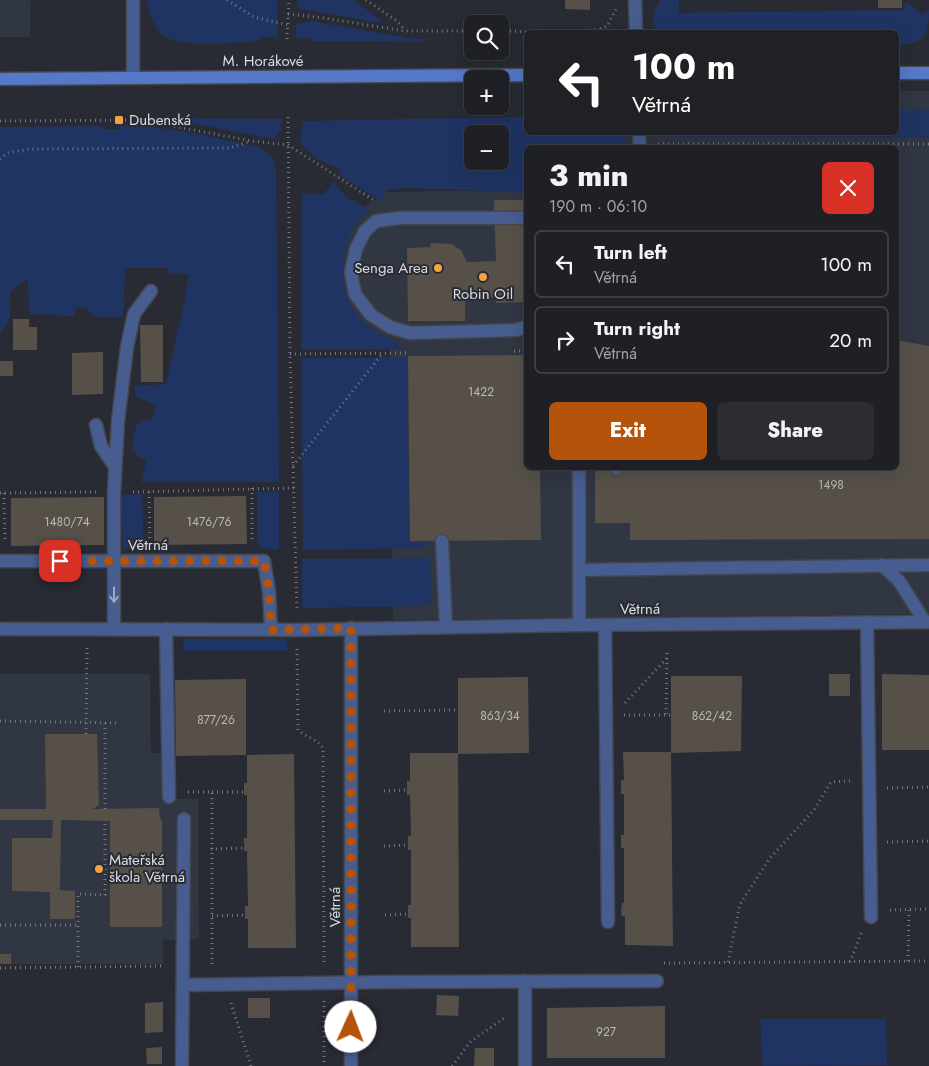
<!DOCTYPE html>
<html lang="en">
<head>
<meta charset="utf-8">
<style>
  :root { --surface:#1e2026; --page:#2b2d32; --text:#f1f3f6; --muted:#a1a3a7; --line:#3c3e43; --accent:#b45309 }
  body { margin:0; font-family:Jost,sans-serif; background:var(--page); color:var(--text); height:100vh; display:flex; flex-direction:column; font-size:19px; white-space:nowrap }
  * { box-sizing:border-box; margin:0 }
  p { font-size:16px; color:var(--muted) }
  .icon { flex:none; width:28px; height:28px; fill:none; stroke:currentColor; stroke-width:2; stroke-linecap:round; stroke-linejoin:round }
  .map { position:relative; flex:1; overflow:hidden }
  .panel { position:absolute; left:524px; top:145px; width:375px; height:325px; display:flex; flex-direction:column; background:var(--surface); border-radius:8px; box-shadow:0 5px 20px #0002,0 0 0 1px var(--line) }
  .panel>* { flex:none }
  .banner { position:absolute; left:524px; top:30px; width:375px; height:105px; border-radius:8px; box-shadow:0 5px 20px #0002,0 0 0 1px var(--line); background:#202124; color:#fff; overflow:hidden }
  .buttons { position:absolute; left:464px; top:15px; display:grid; gap:10px }
  .buttons a { display:grid; place-items:center; width:45px; height:45px; border-radius:8px; background:var(--surface); box-shadow:0 5px 20px #0002,0 0 0 1px var(--line); font-size:25px }
  .pin { position:absolute; display:grid; place-items:center; width:42px; height:42px; color:#fff; margin:-21px; border-radius:10px; box-shadow:0 2px 8px #0006 }
  .me { position:absolute; width:55px; margin:-28px; rotate:2deg; stroke-linejoin:round; filter:drop-shadow(0 0 4px #0008) }
  .turn { display:flex; align-items:center; gap:18px; height:105px; padding:0 25px; font-size:22px }
  .turn .icon { width:65px; height:65px; stroke-width:2.5 }
  .turn b { display:block; font-size:35px; line-height:42px }
  .round { display:grid; place-items:center; flex:none; width:52px; height:52px; border-radius:8px; background:var(--page) }
  .overview { display:flex; align-items:center; justify-content:space-between; height:85px; padding:0 25px }
  h1 { font-size:30px; font-weight:800; line-height:38px }
  .primary-button { display:flex; gap:10px; margin-top:auto; padding:10px 25px }
  .primary-button a { flex:1; height:58px; border-radius:8px; background:var(--accent); color:#fff; font-size:20px; font-weight:800; line-height:58px; text-align:center }
  .primary-button a+a { background:var(--page); color:var(--text) }
  ul { padding:0; list-style:none }
  li { display:flex; align-items:center; gap:15px; height:68px; margin:0 10px 8px; padding:0 15px; border:2px solid var(--line); border-radius:8px }
  li div { flex:1 }
  li b { display:block; font-size:19px }
  li em { font-style:normal }
  .map>svg:first-child { display:block }
</style>
</head>
<body>
<div class="map">
<svg width="929" height="1066" viewBox="0 0 929 1066">
  <rect width="100%" height="100%" fill="#282b33"/>
  <!-- built -->
  <path fill="#303642" d="M0,0H31L30,37H0Z
    M896,91H929V614L393,620L390,339L360,327L339,289L342,242L360,210L388,192L526,190V468H896V148L614,147L613,133L896,132Z
    M0,674H150L151,753H161L162,799H198L199,939L163,940V964H0Z"/>
  <!-- green -->
  <path fill="#203463" fill-rule="evenodd" d="M147,0H277L278,37H259L258,42C238,42 181,48 166,37C153,28 149,14 147,0Z
    M297,0H353L380,19L382,23L301,9L297,6Z
    M661,0H679V13L905,10V2L916,9L921,15L929,10C929,36 923,45 896,45V32H658C650,21 653,10 661,0Z
    M311,21L409,38L426,39V42L312,41V38H296V24Z
    M896,110H929V138L663,137L667,132H896Z
    M526,117V132L619,133L625,139L627,147L526,148V192L405,188L387,190L381,201L339,175L340,169C322,161 311,158 300,142L303,121ZM472,134H500V161H472Z
    M167,118L282,119C282,128 281,132 274,139L267,138Z
    M120,125L146,126L199,134L261,148L273,158L276,171L279,482H141L147,459L140,458L132,449L136,425L141,421L152,419L156,405L137,397L134,386L166,384L186,295L188,274H171L166,268H125L123,317H95L85,307H76L74,316L29,314L28,278L10,292V318L0,334V127L101,126V129H120Z
    M333,181L347,197L369,210C365,214 359,219 356,224C337,253 338,299 364,323C376,334 392,336 402,349L301,350L302,194H324Z
    M301,358H407L409,542H427V548L303,550Z
    M279,491V549C271,549 261,551 257,541V492Z
    M142,494L144,549L123,548L121,495Z
    M430,558L432,599L429,604L423,606L302,608V559Z
    M183,639H287L288,651H184Z
    M760,1019H886L887,1065L763,1066Z"/>
  <!-- building -->
  <path fill="#565049" d="M565,0H590V10L565,9Z
    M878,0H902V8H878Z
    M494,200H526V302L496,303V297L465,298V321H408L407,248L430,247L431,243L451,244L461,250L467,262L496,261Z
    M13,319H29V327H37V350H13Z
    M140,325H163V382H141Z
    M896,340L929,346V539L630,540V523H595V470L629,469V468H896Z
    M103,352V394L72,395V353Z
    M526,355V468H540L541,540L410,541L408,356Z
    M0,361H13V376H0Z
    M246,496L247,544L154,545V497Z
    M104,497V545L11,546V498Z
    M829,674H850V696H829Z
    M882,674L929,675V750H882Z
    M671,676H742L741,751L671,753L673,946L625,945V916H622L621,913L622,903H624V848H621V835H624V794H621V780H624L623,752H671Z
    M528,677L529,753L458,754V678Z
    M246,679V755L176,756L175,680Z
    M45,734H97L99,805L93,809L159,808L160,819L162,820V927H110V821L61,820L60,890L75,891V919H50V892L12,891V838H52L53,820H0V809H46Z
    M410,753H458L459,947H411V918H408V905H411V850H408V836H411L410,795H407V781H410Z
    M294,754L296,948H248V919H245V906H248L247,851H244V838H247V795H244V783H247V755Z
    M0,954H11V964H0Z
    M437,995L459,996L458,1016L436,1015Z
    M248,998H270V1018H248Z
    M163,1002V1032L145,1033V1003Z
    M665,1006V1058H547V1008Z
    M162,1047V1064H147L146,1048Z
    M475,1048H494V1066H474Z"/>
  <g fill="none" stroke-linecap="round" stroke-linejoin="round">
    <!-- lane casing -->
    <g stroke="#44474f" stroke-width="15">
      <path id="lane" d="M635,0L636,32
        M639,132L640,148
        M526,218H400L376,221L365,231L356,249L351,272L355,294L371,315L390,327L410,333L516,330L526,327
        M96,425L101,446L115,467
        M617,469V468
        M442,541L446,627
        M114,561V492L118,421L127,347L134,314L151,291
        M882,565L899,581L925,622
        M579,570L929,565
        M867,622L871,917
        M579,625V468
        M605,625L608,922
        M166,629L169,797
        M525,981V1066
        M183,985L385,982L657,981
        M182,1066L184,819"/>
    </g>
    <!-- street casing -->
    <g stroke="#44474f" stroke-width="15">
      <path id="street" d="M133,0V78
        M0,561H264L269,592L271,630
        M351,628V1066
        M0,629L297,630L579,625L929,622
        M114,629V561"/>
    </g>
    <!-- secondary casing -->
    <g stroke="#44474f" stroke-width="15">
      <path id="secondary" d="M896,73H929
        M0,79L526,75"/>
    </g>
    <!-- path -->
    <path stroke="#75787e" stroke-width="3" stroke-dasharray="1 4" stroke-linecap="butt" d="M227,0L254,17L288,25
      M366,0L397,21L405,30
      M288,14L317,17L405,31H472
      M500,31C517,31 596,35 606,26C610,23 613,14 616,9
      M287,39L289,0
      M288,117L290,354L297,611
      M0,121L140,120L252,141L288,145L375,201
      M658,144H929
      M0,159L7,153L30,149L230,148L251,141
      M514,351H526
      M290,354L406,353
      M293,466L382,354
      M252,488V543
      M133,492L294,488
      M149,492L150,544
      M0,493L97,492
      M4,493L5,542
      M297,649L298,730C306,737 317,739 323,748L324,964
      M625,703L667,658
      M384,711L458,710
      M666,714L667,653
      M624,715H671
      M0,721L118,723
      M86,734L87,647
      M887,788L929,787
      M384,791L407,790
      M188,792H212V967
      M212,792H244
      M105,809V722
      M887,842L929,841
      M384,846L408,845
      M211,849L244,848
      M890,910L929,909
      M385,915L408,914
      M212,916L245,915
      M0,925H78
      M908,961L909,910
      M728,962L740,904L770,858L814,810L831,782L850,781
      M850,962L862,931
      M664,963L929,961
      M78,967V894L105,895V821
      M0,968L164,966
      M324,1001V1066
      M231,1003L251,1066
      M452,1066L471,1041L506,1017"/>
    <!-- lane -->
    <use href="#lane" stroke="#475d8f" stroke-width="12"/>
    <!-- street -->
    <use href="#street" stroke="#475d8f" stroke-width="12"/>
    <!-- secondary -->
    <use href="#secondary" stroke="#5678c8" stroke-width="12"/>
  </g>
  <!-- one-way arrows -->
  <defs><path id="oneway-shaft" d="M-6 0H5M1.5-3L5.5 0L1.5 3" fill="none" stroke-width="1.6" stroke-linecap="round" stroke-linejoin="round" transform="scale(1.25)"/></defs>
  <use stroke="#9fa9c0" href="#oneway-shaft" transform="translate(114 595) rotate(90)"/>
  <g fill="none" stroke-linecap="round" stroke-linejoin="round">
    <!-- route -->
    <path stroke="#b45309" stroke-width="9" stroke-dasharray="0 16.2" d="M60,561H264L269,592L271,630L351,628V1027"/>
  </g>
  <!-- markers -->
  <g fill="#f3a442" stroke="#282b33" stroke-width="2">
    <rect x="114" y="115" width="10" height="10" rx="2.5"/>
    <circle cx="438" cy="268" r="5"/>
    <circle cx="483" cy="277" r="5"/>
    <circle cx="99" cy="869" r="5"/>
  </g>
  <g text-anchor="middle" stroke-width="4" stroke-linejoin="round" paint-order="stroke">
    <!-- number labels -->
    <g font-size="12" fill="#b9b9bb">
      <text x="481" y="396">1422</text>
      <text x="831" y="489">1498</text>
      <text x="67" y="526">1480/74</text>
      <text x="209" y="526">1476/76</text>
      <text x="500" y="720">863/34</text>
      <text x="712" y="720">862/42</text>
      <text x="216" y="724">877/26</text>
      <text x="606" y="1036">927</text>
    </g>
    <!-- street labels -->
    <g font-size="15" fill="#dadce1" stroke="#282b33">
      <text x="263" y="66">M. Horákové</text>
      <text x="148" y="550">Větrná</text>
      <text transform="translate(640 609) rotate(-1)" y="5">Větrná</text>
      <text transform="translate(335 907) rotate(-90)" y="5">Větrná</text>
    </g>
    <!-- poi labels -->
    <g font-size="15" fill="#dadce1" stroke="#282b33" text-anchor="start">
      <text x="129" y="125">Dubenská</text>
      <text x="428" y="273" text-anchor="end">Senga Area</text>
      <text x="483" y="299" text-anchor="middle">Robin Oil</text>
      <text x="109" y="865">Mateřská<tspan x="109" dy="17">škola Větrná</tspan></text>
    </g>
  </g>
</svg>
<div class="buttons">
<a><svg class="icon" aria-label="search" viewBox="0 0 24 24"><circle cx="10" cy="10" r="6"/><path d="M15 15l6 6"/></svg></a>
<a>+</a>
<a>−</a>
</div>
<div class="pin" style="left:60px;top:561px;background:#d93025"><svg class="icon" aria-label="arrive" viewBox="0 0 24 24"><path d="M6 21V4h12l-3 4 3 4H6"/></svg></div>
<svg class="me" style="left:351px;top:1027px" viewBox="-20 -20 40 40"><circle r="19" fill="#fff"/><path d="M0-13L10 11 0 6-10 11z" fill="#b45309"/></svg>
<div class="banner">
<div class="turn"><svg class="icon" aria-label="left" viewBox="0 0 24 24"><path d="M17 20v-9H6M10 6l-5 5 5 5"/></svg><div><b>100 m</b>Větrná</div></div>
</div>
<section class="panel">
<div class="overview"><div><h1>3 min</h1><p>190 m · 06:10</p></div><a class="round" style="background:#d93025;color:#fff"><svg class="icon" aria-label="close" viewBox="0 0 24 24"><path d="M6 6l12 12M18 6L6 18"/></svg></a></div>
<ul>
<li><svg class="icon" aria-label="left" viewBox="0 0 24 24"><path d="M17 20v-9H6M10 6l-5 5 5 5"/></svg><div><b>Turn left</b><p>Větrná</p></div><em>100 m</em></li>
<li><svg class="icon" aria-label="right" viewBox="0 0 24 24"><path d="M7 20v-9h11M14 6l5 5-5 5"/></svg><div><b>Turn right</b><p>Větrná</p></div><em>20 m</em></li>
</ul>
<div class="primary-button"><a>Exit</a><a>Share</a></div>
</section>
</div>
</body>
</html>
